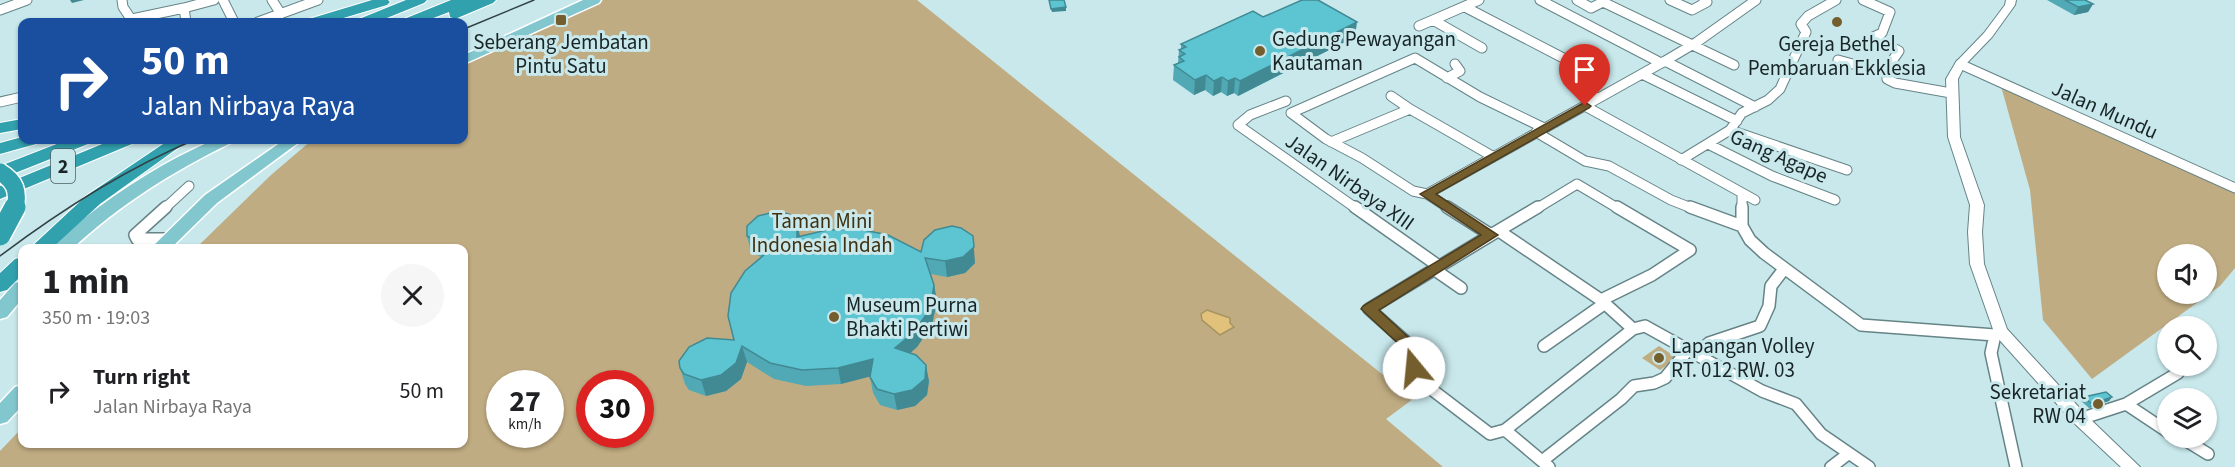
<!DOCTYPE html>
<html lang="en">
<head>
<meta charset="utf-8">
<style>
  :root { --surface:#fff; --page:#f6f6f6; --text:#202124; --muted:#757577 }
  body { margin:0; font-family:"Source Sans 3",sans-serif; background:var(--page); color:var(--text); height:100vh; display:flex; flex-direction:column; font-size:22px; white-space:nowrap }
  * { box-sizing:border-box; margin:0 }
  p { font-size:20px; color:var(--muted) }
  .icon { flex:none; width:33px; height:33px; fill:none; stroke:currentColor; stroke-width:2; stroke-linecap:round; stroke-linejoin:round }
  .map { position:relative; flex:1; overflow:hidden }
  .panel { position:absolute; left:18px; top:244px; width:450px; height:204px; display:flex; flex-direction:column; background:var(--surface); border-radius:12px; box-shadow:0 2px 4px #0004 }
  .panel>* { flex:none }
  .hud { position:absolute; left:18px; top:18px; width:450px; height:126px; border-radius:12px; box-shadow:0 2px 4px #0004; background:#1a4fa0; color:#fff; overflow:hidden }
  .fabs { position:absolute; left:2157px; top:244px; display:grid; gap:12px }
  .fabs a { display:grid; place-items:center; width:60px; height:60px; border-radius:50%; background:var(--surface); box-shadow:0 2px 4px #0004; font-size:30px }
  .speed { position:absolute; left:486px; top:370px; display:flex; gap:12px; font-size:30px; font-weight:700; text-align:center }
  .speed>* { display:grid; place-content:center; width:78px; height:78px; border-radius:50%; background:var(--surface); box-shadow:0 2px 4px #0004; line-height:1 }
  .speed small { font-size:15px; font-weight:400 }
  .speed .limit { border:9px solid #d22; background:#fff; color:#111 }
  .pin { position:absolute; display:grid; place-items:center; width:51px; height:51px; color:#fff; margin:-62px -26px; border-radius:50% 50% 50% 0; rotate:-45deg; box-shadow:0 0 6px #0007 }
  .pin .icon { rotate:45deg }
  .me { position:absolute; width:66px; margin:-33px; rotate:343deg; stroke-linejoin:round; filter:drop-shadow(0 0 4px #0008) }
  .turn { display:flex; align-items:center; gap:21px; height:126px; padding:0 24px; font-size:27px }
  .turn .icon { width:78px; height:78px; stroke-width:2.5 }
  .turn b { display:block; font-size:42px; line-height:51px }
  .round { display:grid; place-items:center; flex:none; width:63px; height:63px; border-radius:32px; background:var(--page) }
  .overview { display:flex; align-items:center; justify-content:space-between; height:102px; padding:0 24px }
  h1 { font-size:36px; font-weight:700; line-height:45px }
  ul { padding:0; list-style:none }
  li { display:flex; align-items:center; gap:18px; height:90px; padding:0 24px }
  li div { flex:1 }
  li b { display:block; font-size:22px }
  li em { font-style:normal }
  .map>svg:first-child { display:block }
</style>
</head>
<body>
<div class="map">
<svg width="2235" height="467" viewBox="0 0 2235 467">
  <rect width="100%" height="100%" fill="#c8e8ec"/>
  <!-- green -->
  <path fill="#c0ac82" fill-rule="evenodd" d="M597,0H917L1413,399L1386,419L1443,467H0V451L22,428V444H464V249H195L271,175L312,140H464V64ZM500,384H550V435H500ZM590,384H640V435H590Z
    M2001,86L2235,193V268L2220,286L2092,379L2043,320L2030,190ZM2168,255H2206V294H2168Z
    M1659,346L1677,358L1660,370L1642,358Z"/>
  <!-- water -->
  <path fill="#e2c27b" stroke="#a59362" stroke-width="1.5" d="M1207,310L1230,318V323L1234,327L1220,335L1202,320L1201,314Z"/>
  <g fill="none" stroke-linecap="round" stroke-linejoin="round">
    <!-- minor-far1 casing -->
    <g stroke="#668487" stroke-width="11">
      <path id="minor-far1" d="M122,0L123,7L133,22
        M223,0L234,22
        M272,0L281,14
        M1479,0L1433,20L1482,48
        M1540,0L1661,63
        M1577,0L1591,8L1603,2L1734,65
        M1670,0L1692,10L1707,2L1704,0
        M1863,0L1890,12L1882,33L1873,37L1899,51L1890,64L1887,79L1895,83L1951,93
        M1465,7L1594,74L1596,76L1588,91L1597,99
        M0,10L27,0
        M132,19L184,8
        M186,22L184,8L214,0
        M258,22L318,0
        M1419,26L1433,20
        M1838,60L1886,73
        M1665,61L1755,107
        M1960,64L2235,188
        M1642,74L1737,121
        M1447,78L1460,71L1455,64
        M1391,96L1410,109
        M1286,101L1250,115L1238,125L1357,209
        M0,102L22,97
        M1585,106L1755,200
        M1730,130L1847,170
        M1536,132L1585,161L1609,166L1671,200L1694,209
        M1331,142L1410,109L1492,156
        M1708,144L1772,176L1835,200
        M1681,160L1730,130L1742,113L1768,100L1780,89L1806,32L1801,24L1808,16L1836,0
        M1427,194L1413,191L1362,158L1326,139L1291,113L1415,58L1480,97L1544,128
        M1742,194V209
        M164,209L189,186
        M1450,209L1427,194L1665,61L1697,42L1756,0
        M1536,209L1577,184L1619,209"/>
    </g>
    <!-- minor casing -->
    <g stroke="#668487" stroke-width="14">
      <path id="minor" d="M166,207L135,235L137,239H169
        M1355,207L1440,267
        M1447,207L1491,235L1369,309L1413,348L1415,374L1418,379L1490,434L1505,430L1633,329L1645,326L1762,391L1796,404L1821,434L1869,467
        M1690,207L1742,226
        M1742,207V226
        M1742,226L1750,240L1764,253L1861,325L1995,335
        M1499,231L1601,300L1633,329
        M1491,235L1538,207
        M1435,270L1461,288
        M1601,300L1652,275L1690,250L1617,207
        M1999,332L1995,335L1991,353L2016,467
        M1544,346L1604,304
        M1695,355L1709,343L1760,326L1769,306L1771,286L1784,269
        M2126,404L2168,432
        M2080,419L2126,404L2178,373
        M1505,430L1549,467
        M2182,438L2208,454
        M1542,461L1621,399L1634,386L1654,383L1665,378L1688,350
        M1831,467L1848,454"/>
    </g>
    <!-- tertiary casing -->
    <g stroke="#668487" stroke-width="2">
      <path id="tertiary" d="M2006,0H2016L2015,5L1992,37L1965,65L1958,79L1960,137L1984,205L1982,232L1984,264L2007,329L2086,415L2140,467H2121L2074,423L1995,335L1970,264L1968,232L1970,205L1948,137L1946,79L1956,62L1984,33L2005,5Z"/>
    </g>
    <!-- primary casing -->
    <g stroke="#fff" stroke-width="3">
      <path id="primary" d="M583,0H601L599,3L464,64V55Z
        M213,140H233L231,143C173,171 119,205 72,249H52C59,238 72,229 82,220C122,188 166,161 213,140Z
        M284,140H302L217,203L170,249H150L205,195Z
        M22,281V299L7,317L0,319V300L15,283Z
        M22,385V406L7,422L0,424V403L15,387Z"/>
    </g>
    <!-- motorway casing -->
    <g stroke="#fff" stroke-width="2">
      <path id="motorway" d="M372,0H388L390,2L387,5L330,22H307L309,19Z
        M406,0H427L424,3L377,22H357L359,19Z
        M451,0H496L493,3L455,19L450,17L449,12L423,22H402L404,19Z
        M22,119V129L0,133V123Z
        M22,137V140H39L36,144L0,154V143Z
        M67,140H91L88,144L0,179V166Z
        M112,140H135L132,144L0,199V186Z
        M169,140H189L100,204L51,249H29L86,196Z
        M22,257V275L7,290L0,292V273L15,259Z"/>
    </g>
    <!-- minor-far1 -->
    <use href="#minor-far1" stroke="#fff" stroke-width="9"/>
    <!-- minor -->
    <use href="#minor" stroke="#fff" stroke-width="11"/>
    <!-- tertiary -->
    <use href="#tertiary" fill="#fff" fill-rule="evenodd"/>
    <!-- primary -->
    <use href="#primary" fill="#83c7ce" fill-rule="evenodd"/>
    <!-- motorway -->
    <use href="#motorway" fill="#31a1ae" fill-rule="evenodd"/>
    <!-- tram -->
    <path stroke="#324143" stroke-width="1.5" d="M464,29L534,0
      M0,256C61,210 123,170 194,140"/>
    <!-- motorway-bridge-far1 casing -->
    <g stroke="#fff" stroke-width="20" stroke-linecap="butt">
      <path id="motorway-bridge-far1" d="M0,172C15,181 19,191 15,209"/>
    </g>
    <!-- motorway-bridge casing -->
    <g stroke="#fff" stroke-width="24" stroke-linecap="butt">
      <path id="motorway-bridge" d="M0,235L15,207"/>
    </g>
    <!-- motorway-bridge-far1 -->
    <use href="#motorway-bridge-far1" stroke="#31a1ae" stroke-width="17"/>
    <!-- motorway-bridge -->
    <use href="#motorway-bridge" stroke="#31a1ae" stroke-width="21"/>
  </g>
  <!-- wall -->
  <path fill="#50a9b5" d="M2047,0H2085L2093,4L2088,12L2074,15Z
    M1263,17L1355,37L1238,96L1234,93L1227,96L1221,92L1213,96L1205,90L1194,95L1173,80L1174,65L1178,63L1179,50L1181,49V44Z
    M797,222L800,237L921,252L975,263L965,273L947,277L931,274L934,285L937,301L932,325L917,347L910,353L929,381L927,395L915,406L897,410L880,405L873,393L870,376L841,384L806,386L774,379L747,362L741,379L726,391L706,396L689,390L685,384L680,368L734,340L761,257L751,252L747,236Z
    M2084,397H2112L2109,401L2089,408L2081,401Z"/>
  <!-- shaded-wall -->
  <path fill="#418a93" d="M70,0H84L72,3Z
    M2093,4L2088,12L2074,15L2078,7Z
    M1066,7V11L1052,12L1051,9Z
    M1357,22L1355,37L1238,96L1240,81Z
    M1206,75L1205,90L1194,95L1195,80Z
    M1222,77L1221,92L1213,96L1214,81Z
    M1235,78L1234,93L1227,96L1228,81Z
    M797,222L800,237H797Z
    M973,236L975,263L965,273L947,277L945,261Z
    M934,285L937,301L932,325L917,347L898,364L895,348Z
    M742,346L747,362L741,379L726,391L706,396L701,380Z
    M873,359L876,375L841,384L838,368Z
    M926,365L929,381L927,395L915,406L897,410L894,394Z
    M2112,397L2109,401L2089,408L2092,404Z"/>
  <!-- building -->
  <path fill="#5dc5d2" stroke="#418a93" stroke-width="1.5" d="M1049,0H1064L1066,7L1051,9Z
    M1302,0H1318L1357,22L1240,81L1235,78L1228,81L1222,77L1214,81L1206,75L1195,80L1174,65L1184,61L1179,57L1185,54L1179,50L1186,47L1181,44L1253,11L1263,17Z
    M2065,0H2085L2093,4L2078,7Z
    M774,212L789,214L797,222V237L827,230L859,229L888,235L921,252L924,240L935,230L952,226L961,228L973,236L974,247L963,257L945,261L925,258L934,285L930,309L914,332L895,348L916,355L926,365L925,379L912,390L894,394L877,389L870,377L873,359L838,368L802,370L770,363L742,346L736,363L721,375L701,380L684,374L680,368L679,361L689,347L707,338L734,340L728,316L731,293L745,271L771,249L747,236V226L758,216Z
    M2106,392L2112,397L2092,404L2084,397Z"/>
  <!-- route -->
  <path fill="#745e2e" stroke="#4b3d1e" stroke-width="1.5" d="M1585,102L1591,106L1589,108L1436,194L1498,235L1379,310L1420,348L1422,368L1420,372H1409L1405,350L1361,309L1363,306L1481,235L1420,194Z"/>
  <!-- markers -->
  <g fill="#745e2e" stroke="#c8e8ec" stroke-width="2">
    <rect x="555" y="14" width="12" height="12" rx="3"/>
    <circle cx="1837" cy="22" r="6"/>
    <circle cx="1260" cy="51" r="6"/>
    <circle cx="834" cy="317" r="6"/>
    <circle cx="1659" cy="358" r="6"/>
    <circle cx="2098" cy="404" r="6"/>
  </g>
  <g text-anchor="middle" stroke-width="6" stroke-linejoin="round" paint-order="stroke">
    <!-- shield labels -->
    <rect fill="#c8e8ec" stroke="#4d5f61" stroke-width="1.5" x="51" y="149" width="24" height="34" rx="4.5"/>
    <g font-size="20" font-weight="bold" fill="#182426">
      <text x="63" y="173">2</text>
    </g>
    <!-- poi labels -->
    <g font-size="21" fill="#182426" stroke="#c8e8ec" text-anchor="start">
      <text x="1272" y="46">Gedung Pewayangan<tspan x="1272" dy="24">Kautaman</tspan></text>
      <text x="561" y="49" text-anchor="middle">Seberang Jembatan<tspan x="561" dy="24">Pintu Satu</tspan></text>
      <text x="1837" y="51" text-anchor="middle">Gereja Bethel<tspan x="1837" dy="24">Pembaruan Ekklesia</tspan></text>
      <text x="846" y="312">Museum Purna<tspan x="846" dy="24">Bhakti Pertiwi</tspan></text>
      <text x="1671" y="353">Lapangan Volley<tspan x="1671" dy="24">RT. 012 RW. 03</tspan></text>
      <text x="2086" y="399" text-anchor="end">Sekretariat<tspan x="2086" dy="24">RW 04</tspan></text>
    </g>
    <!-- street labels -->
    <g font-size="21" fill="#182426" stroke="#c8e8ec">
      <text transform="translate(2105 110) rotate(24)" y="7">Jalan Mundu</text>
      <text transform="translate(1779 156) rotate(24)" y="7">Gang Agape</text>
      <text transform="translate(1350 182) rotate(35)" y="7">Jalan Nirbaya XIII</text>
    </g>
    <!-- park labels -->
    <g font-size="21" fill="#3f3212" stroke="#c8e8ec">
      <text x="822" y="228">Taman Mini<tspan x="822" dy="24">Indonesia Indah</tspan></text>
    </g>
  </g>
</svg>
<div class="fabs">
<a><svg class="icon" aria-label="sound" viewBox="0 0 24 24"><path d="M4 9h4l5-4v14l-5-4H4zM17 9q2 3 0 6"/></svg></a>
<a><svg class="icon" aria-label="search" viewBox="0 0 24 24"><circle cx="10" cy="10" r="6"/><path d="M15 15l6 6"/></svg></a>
<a><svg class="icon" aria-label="layers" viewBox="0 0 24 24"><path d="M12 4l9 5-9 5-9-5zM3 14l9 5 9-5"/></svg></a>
</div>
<div class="speed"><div>27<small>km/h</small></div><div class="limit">30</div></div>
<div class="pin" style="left:1585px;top:106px;background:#d93025"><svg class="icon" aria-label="arrive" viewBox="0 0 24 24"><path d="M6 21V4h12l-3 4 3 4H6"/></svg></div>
<svg class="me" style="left:1414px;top:368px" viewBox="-20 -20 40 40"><circle r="19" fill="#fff"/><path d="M0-13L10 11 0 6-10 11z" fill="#745e2e"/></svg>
<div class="hud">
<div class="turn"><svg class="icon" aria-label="right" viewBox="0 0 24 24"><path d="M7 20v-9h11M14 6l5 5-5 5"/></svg><div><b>50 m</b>Jalan Nirbaya Raya</div></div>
</div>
<section class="panel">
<div class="overview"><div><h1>1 min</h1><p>350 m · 19:03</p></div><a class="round"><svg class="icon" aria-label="close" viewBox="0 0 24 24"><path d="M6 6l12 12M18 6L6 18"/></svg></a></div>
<ul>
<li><svg class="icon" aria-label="right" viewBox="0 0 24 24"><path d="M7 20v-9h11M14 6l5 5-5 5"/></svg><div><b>Turn right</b><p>Jalan Nirbaya Raya</p></div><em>50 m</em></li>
</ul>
</section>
</div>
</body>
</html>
